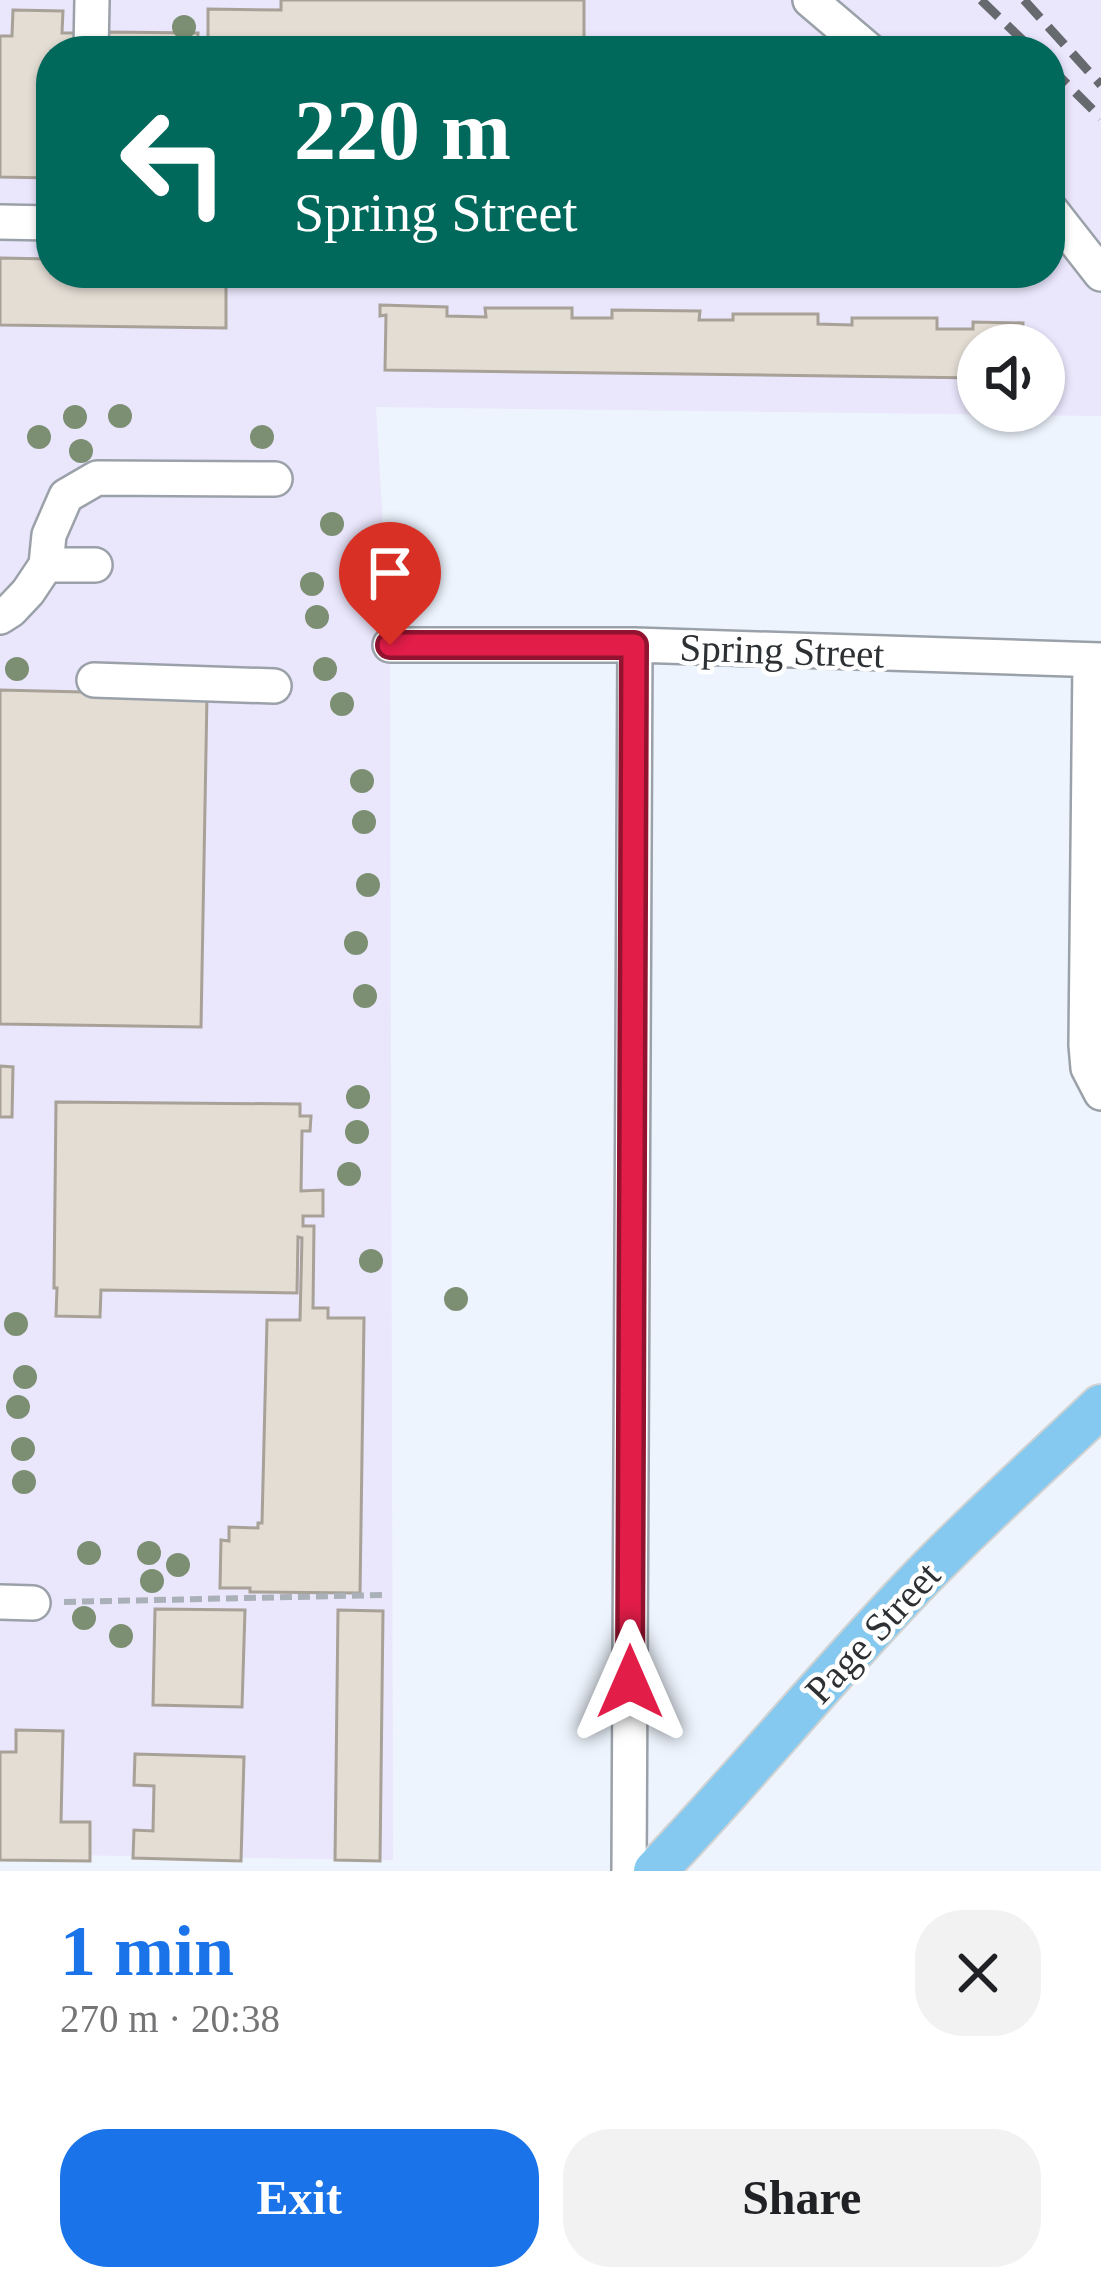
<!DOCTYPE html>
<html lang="en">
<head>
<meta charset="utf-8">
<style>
  :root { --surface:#fff; --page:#f2f2f2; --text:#202124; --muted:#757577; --accent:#1a73e8 }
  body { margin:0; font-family:Georgia,serif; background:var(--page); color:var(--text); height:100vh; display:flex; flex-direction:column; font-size:45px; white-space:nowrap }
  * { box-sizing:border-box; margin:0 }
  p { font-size:39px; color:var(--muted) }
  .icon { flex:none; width:66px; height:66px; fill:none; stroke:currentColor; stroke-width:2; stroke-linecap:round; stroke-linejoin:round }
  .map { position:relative; height:1871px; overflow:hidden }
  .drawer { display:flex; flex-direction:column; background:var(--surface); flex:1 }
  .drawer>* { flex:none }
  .banner { position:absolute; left:36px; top:36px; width:1029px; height:252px; border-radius:48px; box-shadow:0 3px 9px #0004; background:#00695c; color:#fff; overflow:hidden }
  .controls { position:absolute; left:957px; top:324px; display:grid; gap:24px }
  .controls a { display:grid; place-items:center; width:108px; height:108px; border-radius:50%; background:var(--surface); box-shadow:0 3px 9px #0004; font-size:60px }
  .pin { position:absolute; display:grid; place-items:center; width:102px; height:102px; color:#fff; margin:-123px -51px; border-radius:50% 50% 50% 0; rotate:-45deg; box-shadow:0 0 12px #0007 }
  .pin .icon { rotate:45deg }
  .me { position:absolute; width:132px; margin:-66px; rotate:0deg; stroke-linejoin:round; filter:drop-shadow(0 0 9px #0008) }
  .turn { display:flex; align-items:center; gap:42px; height:252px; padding:0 60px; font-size:54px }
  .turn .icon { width:156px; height:156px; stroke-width:2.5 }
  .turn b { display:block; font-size:84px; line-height:102px }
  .round { display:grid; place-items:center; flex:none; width:126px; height:126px; border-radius:48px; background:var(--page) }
  .overview { display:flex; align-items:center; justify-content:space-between; height:204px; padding:0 60px }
  h1 { font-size:72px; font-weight:600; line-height:90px; color:var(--accent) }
  .primary-button { display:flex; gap:24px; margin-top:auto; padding:24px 60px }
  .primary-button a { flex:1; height:138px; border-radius:48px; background:var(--accent); color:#fff; font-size:48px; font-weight:600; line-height:138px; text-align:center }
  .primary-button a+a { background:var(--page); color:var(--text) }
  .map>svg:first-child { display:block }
</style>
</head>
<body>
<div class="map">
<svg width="1101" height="1871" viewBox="0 0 1101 1871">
  <rect width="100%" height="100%" fill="#edf4fd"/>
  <!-- industrial -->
  <path fill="#eae6fc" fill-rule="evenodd" d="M0,0H1101V416L376,407L390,645L393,1860L0,1854ZM51,51H1050V273H51ZM978,345H1044V411H978Z"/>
  <!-- building -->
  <path fill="#e3ddd4" stroke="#a7a198" stroke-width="3" d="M281,0H584V51H208V9L281,10Z
    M13,10L63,11L62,33H75V51H51V178L0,177V36H12Z
    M105,32L198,33L197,51H104Z
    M0,258L51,259V273H226V328L0,325Z
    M380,305L447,307V316L486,317L485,308H572V318H612V310L700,311L699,320H733V314H818V324L852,325V318H937V329H973V322L1023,323L1022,345H978V378L385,370L386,315L380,316Z
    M0,690L207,695L201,1027L0,1024Z
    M0,1066L13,1067L12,1117H0Z
    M56,1102L300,1104V1116H311L310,1131H302L301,1191L323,1190V1216H303V1226H314L313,1308H328V1318H364L360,1593L250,1592V1588H220L221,1540L229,1541V1527L258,1528V1523H262L267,1320H300L302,1238L298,1237L297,1293L101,1290L100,1317L56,1316L57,1288H54Z
    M155,1609L245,1610L242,1707L153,1705Z
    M338,1610L383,1611L380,1861L335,1860Z
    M16,1730L63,1731L61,1822H90V1861L0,1860V1752H16Z
    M135,1754L244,1757L241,1861L133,1858L134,1830L153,1831L154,1786L134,1785Z"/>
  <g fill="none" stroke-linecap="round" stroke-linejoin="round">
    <!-- minor casing -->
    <g stroke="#9ba1a9" stroke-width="38">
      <path id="minor" d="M810,0L870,51
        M91,51L92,0
        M1050,209L1101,274
        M0,222L51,223
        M46,565H95
        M0,617L11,610L28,592L46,565L49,535L66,496L97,478L275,479
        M390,645H635L1101,660
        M1090,660L1086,1045L1088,1068L1101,1093
        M94,680L274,686
        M0,1602L33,1603
        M629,1871L635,645"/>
    </g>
    <!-- major casing -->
    <g stroke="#d1d2d2" stroke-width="46">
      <path id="major" d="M655,1871C746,1776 829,1673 921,1578C979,1518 1041,1463 1101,1406"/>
    </g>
    <!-- path -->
    <path stroke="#aab0b7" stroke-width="6" stroke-dasharray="12 6" stroke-linecap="butt" d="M64,1602L385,1595"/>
    <!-- minor -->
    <use href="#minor" stroke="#fff" stroke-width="33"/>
    <!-- major -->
    <use href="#major" stroke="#85c9f0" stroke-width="42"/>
    <!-- rail -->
    <path stroke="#666a6f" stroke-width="9" stroke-dasharray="24 12" stroke-linecap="butt" d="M981,0L1034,51
      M1024,0L1101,85
      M1050,67L1101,118"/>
  </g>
  <!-- trees -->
  <g fill="#7c8f72">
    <circle cx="184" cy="27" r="12"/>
    <circle cx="120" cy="416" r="12"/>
    <circle cx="75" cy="417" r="12"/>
    <circle cx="39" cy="437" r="12"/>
    <circle cx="262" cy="437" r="12"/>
    <circle cx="81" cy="451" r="12"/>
    <circle cx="332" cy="524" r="12"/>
    <circle cx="312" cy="584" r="12"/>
    <circle cx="317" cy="617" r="12"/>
    <circle cx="17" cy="669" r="12"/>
    <circle cx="325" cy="669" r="12"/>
    <circle cx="342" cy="704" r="12"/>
    <circle cx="362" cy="781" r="12"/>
    <circle cx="364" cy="822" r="12"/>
    <circle cx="368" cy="885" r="12"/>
    <circle cx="356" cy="943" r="12"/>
    <circle cx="365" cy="996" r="12"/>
    <circle cx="358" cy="1097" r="12"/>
    <circle cx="357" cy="1132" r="12"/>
    <circle cx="349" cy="1174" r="12"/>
    <circle cx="371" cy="1261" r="12"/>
    <circle cx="456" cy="1299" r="12"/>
    <circle cx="16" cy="1324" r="12"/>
    <circle cx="25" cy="1377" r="12"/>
    <circle cx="18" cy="1407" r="12"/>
    <circle cx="23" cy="1449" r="12"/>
    <circle cx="24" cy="1482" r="12"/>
    <circle cx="89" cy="1553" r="12"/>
    <circle cx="149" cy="1553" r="12"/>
    <circle cx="178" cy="1565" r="12"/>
    <circle cx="152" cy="1581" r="12"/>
    <circle cx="84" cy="1618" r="12"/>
    <circle cx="121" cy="1636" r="12"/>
  </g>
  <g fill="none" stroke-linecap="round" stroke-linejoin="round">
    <!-- route casing -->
    <g stroke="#92132f" stroke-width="30">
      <path id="route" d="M390,645H634L630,1682"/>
    </g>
    <!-- route -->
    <use href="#route" stroke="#e11d48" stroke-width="21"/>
  </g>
  <g text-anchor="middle" stroke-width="9" stroke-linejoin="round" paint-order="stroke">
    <!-- street labels -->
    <g font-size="39" fill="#2e3134" stroke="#fff">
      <text transform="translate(782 650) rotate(2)" y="14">Spring Street</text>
      <text transform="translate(872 1632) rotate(-47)" y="14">Page Street</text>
    </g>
  </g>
</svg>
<div class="controls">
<a><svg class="icon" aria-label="sound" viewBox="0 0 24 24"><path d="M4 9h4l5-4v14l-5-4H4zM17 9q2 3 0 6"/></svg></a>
</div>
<div class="pin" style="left:390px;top:645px;background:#d93025"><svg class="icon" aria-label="arrive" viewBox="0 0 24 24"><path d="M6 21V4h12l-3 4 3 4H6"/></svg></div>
<svg class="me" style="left:630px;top:1682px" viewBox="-20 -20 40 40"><path d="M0-17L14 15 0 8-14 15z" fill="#e11d48" stroke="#fff" stroke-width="4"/></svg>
<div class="banner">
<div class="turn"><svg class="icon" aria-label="left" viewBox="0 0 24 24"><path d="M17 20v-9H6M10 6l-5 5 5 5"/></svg><div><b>220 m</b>Spring Street</div></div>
</div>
</div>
<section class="drawer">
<div class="overview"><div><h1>1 min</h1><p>270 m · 20:38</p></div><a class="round"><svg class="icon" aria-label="close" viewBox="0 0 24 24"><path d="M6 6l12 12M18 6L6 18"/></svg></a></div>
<div class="primary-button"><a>Exit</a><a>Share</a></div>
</section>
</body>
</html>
